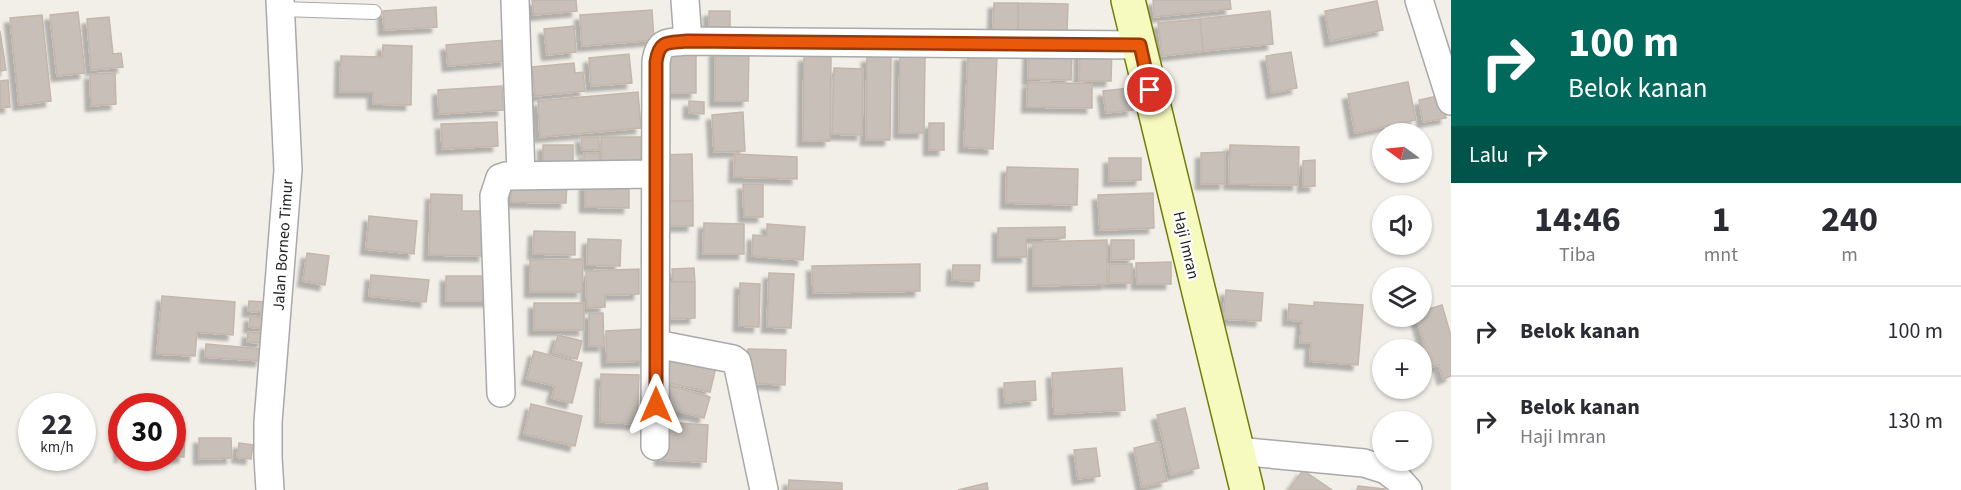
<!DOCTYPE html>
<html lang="id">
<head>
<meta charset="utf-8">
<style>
  :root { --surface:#fff; --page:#f2f2f3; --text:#2b2b33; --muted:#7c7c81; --line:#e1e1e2 }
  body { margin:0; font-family:"Source Sans 3",sans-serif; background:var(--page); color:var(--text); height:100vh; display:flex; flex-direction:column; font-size:22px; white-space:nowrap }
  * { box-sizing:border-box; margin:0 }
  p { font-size:20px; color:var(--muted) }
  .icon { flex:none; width:33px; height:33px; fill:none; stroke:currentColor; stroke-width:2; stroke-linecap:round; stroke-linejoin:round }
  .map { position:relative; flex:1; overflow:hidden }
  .sheet { display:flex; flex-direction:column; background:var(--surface); width:510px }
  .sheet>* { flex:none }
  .banner { background:#00695c; color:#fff; overflow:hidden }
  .needle { width:39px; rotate:285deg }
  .controls { position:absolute; left:1372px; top:123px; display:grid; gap:12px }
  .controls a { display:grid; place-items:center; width:60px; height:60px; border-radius:50%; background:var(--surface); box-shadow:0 2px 4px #0004; font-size:30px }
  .speed { position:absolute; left:18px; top:393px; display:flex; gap:12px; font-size:30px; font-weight:700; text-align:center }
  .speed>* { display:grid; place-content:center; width:78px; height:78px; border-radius:50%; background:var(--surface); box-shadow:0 2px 4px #0004; line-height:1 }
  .speed small { font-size:15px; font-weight:400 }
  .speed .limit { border:9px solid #d22; background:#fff; color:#111 }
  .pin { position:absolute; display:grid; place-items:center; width:51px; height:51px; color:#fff; margin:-26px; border:3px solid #fff; border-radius:50%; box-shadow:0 2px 6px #0007 }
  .me { position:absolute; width:66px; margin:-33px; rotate:0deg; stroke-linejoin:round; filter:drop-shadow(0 0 4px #0008) }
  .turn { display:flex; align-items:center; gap:21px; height:126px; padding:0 18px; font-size:27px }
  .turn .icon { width:78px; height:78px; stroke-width:2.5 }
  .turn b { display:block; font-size:42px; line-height:51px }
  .then { display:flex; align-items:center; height:57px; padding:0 18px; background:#0003; gap:12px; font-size:22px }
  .eta { display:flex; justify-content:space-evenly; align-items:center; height:102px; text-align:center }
  .eta b { font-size:36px; font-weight:700; line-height:42px }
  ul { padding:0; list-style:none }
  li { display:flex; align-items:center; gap:18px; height:90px; padding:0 18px; border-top:2px solid var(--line) }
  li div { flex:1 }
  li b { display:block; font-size:22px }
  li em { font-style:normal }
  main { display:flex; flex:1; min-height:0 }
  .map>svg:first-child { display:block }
</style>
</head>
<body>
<main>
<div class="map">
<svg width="1451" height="490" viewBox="0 0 1451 490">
  <defs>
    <filter id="shadow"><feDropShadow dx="-5.5" dy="5.5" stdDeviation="1.5" flood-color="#0004"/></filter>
  </defs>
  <rect width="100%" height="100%" fill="#f2efe9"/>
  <!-- building -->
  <path fill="#c7bfb8" stroke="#c4b6ab" stroke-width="1.5" filter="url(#shadow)" d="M532,0H576L577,11L534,15Z
    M1153,0H1230L1231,9L1154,17Z
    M1377,1L1383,30L1330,41L1325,11Z
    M994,3H1018V31H993Z
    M1018,3L1068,4L1067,32L1018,31Z
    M436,7L437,27L384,30L383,11Z
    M652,10L654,40L582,46L580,15Z
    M709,11H730V27H709Z
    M1270,11L1273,44L1203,51L1200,19Z
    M78,12L85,73L57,76L50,15Z
    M42,15L51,101L19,105L10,18Z
    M109,17L113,54L121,53L123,67L91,70L87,19Z
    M1200,19L1203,51L1162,56L1158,23Z
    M574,26L576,52L547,55L544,29Z
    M0,31L6,70L0,71Z
    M505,40L507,61L448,66L446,45Z
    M383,45L412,46L411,105L373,104V92H340L341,56L382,57Z
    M1080,48L1112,49L1111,81H1079Z
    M715,50H749L748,101H715Z
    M1029,50L1072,51L1071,80L1028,79Z
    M1291,52L1297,88L1272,93L1266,56Z
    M662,53H696V93H663Z
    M629,54L632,83L591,86L589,58Z
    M900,55H925L924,133H899Z
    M968,55L997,57L993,149L964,147Z
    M804,56L831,57L830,141H803Z
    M867,57H891L890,140H866Z
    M574,63L575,73L583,72L585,91L535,96L532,67Z
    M834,68L863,69L862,135L832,134Z
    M115,73L116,104L91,106L90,74Z
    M8,80L10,107L0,108V81Z
    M1028,82L1092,84V108L1027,107Z
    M1408,82L1416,120L1355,133L1348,94Z
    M502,86L503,110L439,114L438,90Z
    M1130,88L1133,110L1106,113L1103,91Z
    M638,92L641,128L540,137L538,101Z
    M1442,95L1446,118L1423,122L1419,100Z
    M689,101L704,102V114L689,113Z
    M743,112L745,151L714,152L712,115Z
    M497,122L498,146L442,149L441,124Z
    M929,123H944V150H929Z
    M581,137H599V150H582Z
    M601,137H644V166H601Z
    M543,145H573V165L543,166Z
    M1230,145L1299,147L1298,185L1229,184Z
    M1225,152V184H1201V153Z
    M584,153H600V165H584Z
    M692,154L693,201H662L661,155Z
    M735,154L797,157V179L734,177Z
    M1109,158H1141V180L1109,181Z
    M1315,160V186L1303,187V161Z
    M1007,167L1078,169L1077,205L1006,203Z
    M511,179L567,180L566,203L511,202Z
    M585,184H629V208L585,207Z
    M743,184H763V217H744Z
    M1153,193L1154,228L1100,230L1098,195Z
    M431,194L462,195V211H485L484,256L429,255Z
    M662,201H693V226H662Z
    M369,216L417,221L414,254L366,249Z
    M704,223L744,224V254H703Z
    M767,224L805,227L803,260L752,256L753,235L767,236Z
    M1065,227V238H1026L1027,257H998V228Z
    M534,231L575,232V255L533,254Z
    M588,239L621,240L620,266L587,265Z
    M1107,240V284L1033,286V242Z
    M1111,240H1134V259L1111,260Z
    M307,253L329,256L325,285L303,281Z
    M583,259L582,292H530V260Z
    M1171,262V284H1137L1136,263Z
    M920,264V291L813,293L812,266Z
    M1109,264H1132V283H1109Z
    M953,265H980L979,281L952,280Z
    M694,268L695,282H673L672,269Z
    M639,269V294L605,295V307L587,308L586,271Z
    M769,273L794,274L791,328L767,327Z
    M371,275L429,280L426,302L369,296Z
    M446,276H491V301H446Z
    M666,282H695V318L666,319Z
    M740,283L760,284L759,327L739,326Z
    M1226,290L1263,293L1261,321L1223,319Z
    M162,296L235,302L233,335L197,332L195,356L157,354Z
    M249,301L267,302V313L248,311Z
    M1314,302L1363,305L1358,365L1310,361L1311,343H1300L1302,321L1288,320L1289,304L1314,306Z
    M534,303H584V330H534Z
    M1442,305L1451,336V376L1443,379L1439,365L1431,367L1416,316H1422V311Z
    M589,313H603L604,346H589Z
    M250,316L267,318L266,329L249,327Z
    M645,329L646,361L607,362L606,331Z
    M248,332L264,333L263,343L247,342Z
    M558,335L582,341L577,359L553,352Z
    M206,344L262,349L261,361L205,357Z
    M748,349L786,350L785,385L747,383Z
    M534,351L582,363L572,403L552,398L555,386L527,379Z
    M664,351L717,363L710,392L664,382Z
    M1122,368L1125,410L1054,414L1052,373Z
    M601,374L639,375L637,424L600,422Z
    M1035,381L1036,400L1005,403L1004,383Z
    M668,385L710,397L704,418L662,406Z
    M531,404L582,416L575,446L524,434Z
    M1185,408L1199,468L1171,475L1157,415Z
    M662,422L708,425L706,462L660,460Z
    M120,429H122V457H120Z
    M172,430H185L184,457H172Z
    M199,438H231L232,458L199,459Z
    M1159,442L1167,481L1142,487L1134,448Z
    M239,443L253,445L251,459L237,457Z
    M1096,448L1100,476L1078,479L1074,450Z
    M1303,470L1332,490H1289Z
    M789,480L842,483V490H788Z
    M987,483L988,490H958Z
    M1358,486L1385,489L1384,490H1357Z"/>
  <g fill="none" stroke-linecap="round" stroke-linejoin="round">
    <!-- lane casing -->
    <g stroke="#a9a9a9" stroke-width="16">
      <path id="lane" d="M281,9L374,12"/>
    </g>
    <!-- street casing -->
    <g stroke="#a9a9a9" stroke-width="30">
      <path id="street" d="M515,0L521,175
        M1419,0L1451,101
        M688,41L1140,45
        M656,344L733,359L737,362L764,490
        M501,393L494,196L500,178L506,176L655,174
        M655,446L656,62C659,39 669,43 688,41L685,0
        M1237,451L1364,463L1386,470L1399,480L1408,490
        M270,490L268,457V422L288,170L280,0"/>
    </g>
    <!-- secondary casing -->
    <g stroke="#707d05" stroke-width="36">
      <path id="secondary" d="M1128,0L1247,490"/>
    </g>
    <!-- lane -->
    <use href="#lane" stroke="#fff" stroke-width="14"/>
    <!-- street -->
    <use href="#street" stroke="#fff" stroke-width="27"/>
    <!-- secondary -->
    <use href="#secondary" stroke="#f7fabf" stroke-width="33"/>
  </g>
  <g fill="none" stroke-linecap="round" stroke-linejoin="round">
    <!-- route casing -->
    <g stroke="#983908" stroke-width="15">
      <path id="route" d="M656,405V62C659,39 669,43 688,41L1140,45L1150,90"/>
    </g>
    <!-- route -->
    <use href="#route" stroke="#ea580c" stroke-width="10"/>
  </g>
  <g text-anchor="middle" stroke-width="4.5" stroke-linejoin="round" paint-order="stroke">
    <!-- street labels -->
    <g font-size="16" fill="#222" stroke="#fff">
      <text transform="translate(282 245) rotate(-86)" y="6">Jalan Borneo Timur</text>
      <text transform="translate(1187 245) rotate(77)" y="6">Haji Imran</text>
    </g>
  </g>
</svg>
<div class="controls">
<a><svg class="needle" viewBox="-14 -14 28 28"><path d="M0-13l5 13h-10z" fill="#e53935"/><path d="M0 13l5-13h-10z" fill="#7c7c81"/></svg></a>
<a><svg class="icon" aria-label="sound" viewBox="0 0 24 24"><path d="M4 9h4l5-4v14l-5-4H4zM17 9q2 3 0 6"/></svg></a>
<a><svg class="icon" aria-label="layers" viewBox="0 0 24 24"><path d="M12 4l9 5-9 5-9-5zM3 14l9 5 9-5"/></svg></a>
<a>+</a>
<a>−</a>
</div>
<div class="speed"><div>22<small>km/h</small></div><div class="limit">30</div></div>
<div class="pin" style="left:1150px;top:90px;background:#d93025"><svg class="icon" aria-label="arrive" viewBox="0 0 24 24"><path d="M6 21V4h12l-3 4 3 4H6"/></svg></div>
<svg class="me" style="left:656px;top:405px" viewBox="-20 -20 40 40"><path d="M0-17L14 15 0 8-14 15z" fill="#ea580c" stroke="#fff" stroke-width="4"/></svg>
</div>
<section class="sheet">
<div class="banner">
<div class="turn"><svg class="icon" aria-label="right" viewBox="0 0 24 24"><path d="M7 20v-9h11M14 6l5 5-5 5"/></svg><div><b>100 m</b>Belok kanan</div></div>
<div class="then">Lalu<svg class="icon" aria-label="right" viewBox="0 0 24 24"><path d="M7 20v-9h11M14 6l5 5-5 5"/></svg></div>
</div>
<div class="eta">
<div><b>14:46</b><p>Tiba</p></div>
<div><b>1</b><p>mnt</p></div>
<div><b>240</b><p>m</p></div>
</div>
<ul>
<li><svg class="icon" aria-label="right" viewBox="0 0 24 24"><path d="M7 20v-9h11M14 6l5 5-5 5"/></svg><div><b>Belok kanan</b></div><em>100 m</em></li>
<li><svg class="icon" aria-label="right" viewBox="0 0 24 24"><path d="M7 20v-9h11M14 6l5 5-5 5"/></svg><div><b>Belok kanan</b><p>Haji Imran</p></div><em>130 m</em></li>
</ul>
</section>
</main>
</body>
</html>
